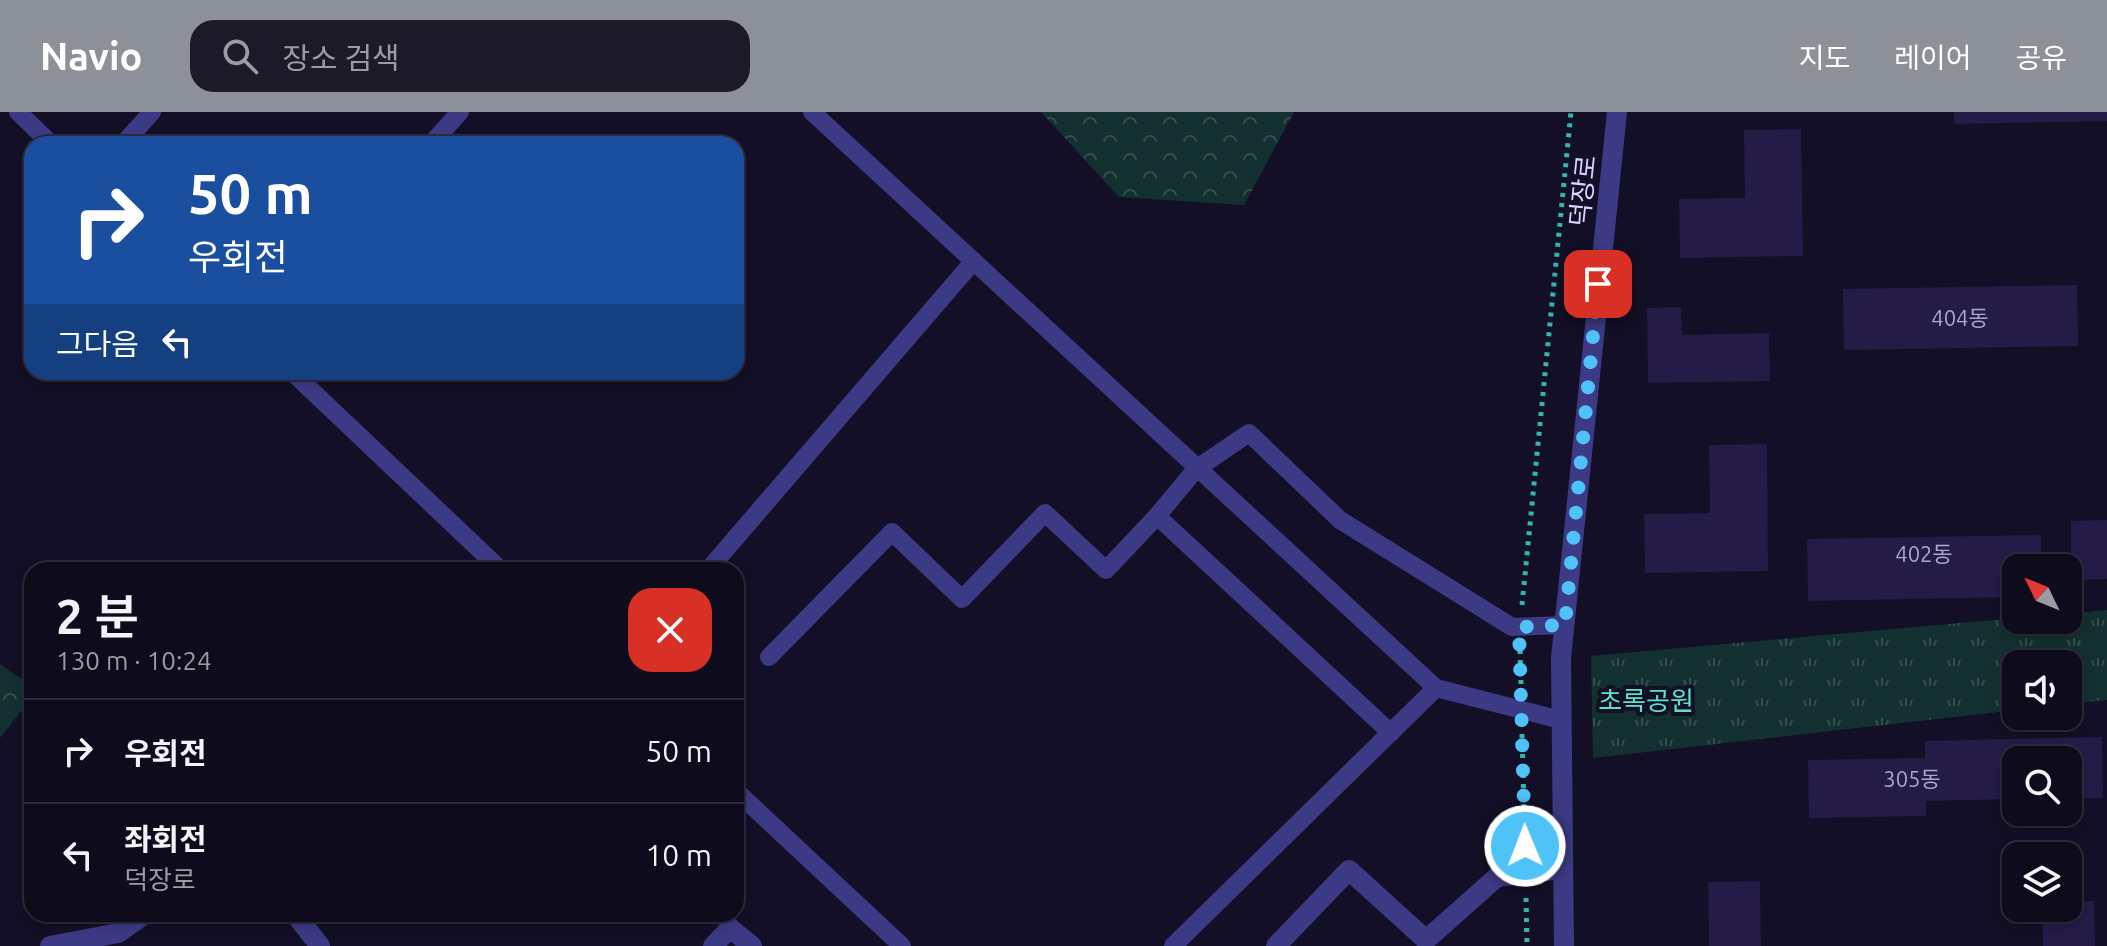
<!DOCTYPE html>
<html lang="ko">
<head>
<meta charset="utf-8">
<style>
  :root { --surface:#0e0b1c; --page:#1c1929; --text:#f1f3f6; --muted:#9b9ba3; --line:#2e2b3b; --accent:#8c9099 }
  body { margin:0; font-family:Ubuntu,"Noto Sans KR",sans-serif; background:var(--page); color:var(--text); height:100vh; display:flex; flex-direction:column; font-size:30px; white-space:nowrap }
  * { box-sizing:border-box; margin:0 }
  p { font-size:26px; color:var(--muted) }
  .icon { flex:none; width:44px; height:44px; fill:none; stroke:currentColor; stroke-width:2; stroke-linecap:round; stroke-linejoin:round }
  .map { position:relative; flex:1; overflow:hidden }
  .sheet { position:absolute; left:24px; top:450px; width:720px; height:360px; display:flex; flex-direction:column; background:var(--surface); border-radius:24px; box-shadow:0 4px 12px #0003,0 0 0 2px var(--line) }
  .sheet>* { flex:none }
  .banner { position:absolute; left:24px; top:24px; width:720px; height:244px; border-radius:24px; box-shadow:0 4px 12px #0003,0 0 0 2px var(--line); background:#1a4fa0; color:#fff; overflow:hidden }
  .needle { width:52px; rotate:313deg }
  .tools { position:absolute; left:2002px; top:442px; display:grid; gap:16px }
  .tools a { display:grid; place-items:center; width:80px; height:80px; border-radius:16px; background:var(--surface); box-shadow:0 4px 12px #0003,0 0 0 2px var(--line); font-size:40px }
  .pin { position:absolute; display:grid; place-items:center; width:68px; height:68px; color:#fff; margin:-34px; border-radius:16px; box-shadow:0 4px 12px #0006 }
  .me { position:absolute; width:88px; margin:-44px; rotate:359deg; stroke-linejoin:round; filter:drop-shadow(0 0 6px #0008) }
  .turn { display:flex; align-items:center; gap:28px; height:168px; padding:0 32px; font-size:36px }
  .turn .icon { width:104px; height:104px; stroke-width:2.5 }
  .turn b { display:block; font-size:56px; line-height:68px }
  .then { display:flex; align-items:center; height:76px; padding:0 32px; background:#0003; gap:16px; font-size:30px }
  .round { display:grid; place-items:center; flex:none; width:84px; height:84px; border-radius:24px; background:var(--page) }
  .headline { display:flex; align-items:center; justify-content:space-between; height:136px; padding:0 32px }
  h1 { font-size:48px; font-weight:600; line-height:60px }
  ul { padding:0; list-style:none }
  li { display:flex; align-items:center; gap:24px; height:104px; padding:0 32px; border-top:2px solid var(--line) }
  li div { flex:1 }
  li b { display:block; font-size:30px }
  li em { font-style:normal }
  header { display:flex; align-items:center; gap:48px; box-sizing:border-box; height:112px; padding:0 40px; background:var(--accent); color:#fff }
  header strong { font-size:38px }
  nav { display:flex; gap:44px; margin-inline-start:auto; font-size:28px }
  .search { width:560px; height:72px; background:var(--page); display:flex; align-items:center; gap:20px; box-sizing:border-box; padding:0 28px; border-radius:24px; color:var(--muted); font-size:30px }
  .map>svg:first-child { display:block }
</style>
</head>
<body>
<header>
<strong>Navio</strong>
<div class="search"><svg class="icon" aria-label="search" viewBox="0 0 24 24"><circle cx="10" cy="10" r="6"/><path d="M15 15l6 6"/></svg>장소 검색</div>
<nav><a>지도</a><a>레이어</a><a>공유</a></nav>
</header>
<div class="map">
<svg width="2107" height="834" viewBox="0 0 2107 834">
  <defs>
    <pattern id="forest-crowns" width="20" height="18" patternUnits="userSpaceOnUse" patternTransform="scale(2)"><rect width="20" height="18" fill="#12302f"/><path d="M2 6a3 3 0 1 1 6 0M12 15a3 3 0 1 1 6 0" fill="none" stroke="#344d4e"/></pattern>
    <pattern id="park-tufts" width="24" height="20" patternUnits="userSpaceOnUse" patternTransform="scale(2)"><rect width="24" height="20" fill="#12302f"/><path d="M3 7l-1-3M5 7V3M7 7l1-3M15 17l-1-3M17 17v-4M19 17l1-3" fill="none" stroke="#344d4e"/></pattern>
  </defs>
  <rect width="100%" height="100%" fill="#130f26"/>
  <!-- forest -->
  <path fill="url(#forest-crowns)" d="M1041,0H1294L1244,93L1119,85Z
    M0,552L32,574V585L0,626Z"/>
  <!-- park -->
  <path fill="url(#park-tufts)" d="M2107,498V588L2068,592V552H2016V598L1593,646L1591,544L2016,506L2068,508V502Z"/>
  <!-- building -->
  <path fill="#241b47" d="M1954,0H2107V9L1954,12Z
    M1801,17L1803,144L1680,146L1679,87L1745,86L1744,18Z
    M2077,173L2078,234L1844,238L1843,177Z
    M1681,195L1682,223L1769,221L1770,269L1648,271L1647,196Z
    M1767,332L1768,459L1645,461L1644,402L1710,401L1709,333Z
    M2107,408V467L2071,468V409Z
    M2041,423V456H2016V485L1808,489L1807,427Z
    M2102,625L2103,686H2068V648H2016V687L1926,689V704L1809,706L1808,648L1925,646V629Z
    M1760,769L1761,834H1709L1708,770Z
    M2068,789H2094L2095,834H2043V796H2068Z"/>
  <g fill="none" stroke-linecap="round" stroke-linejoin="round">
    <!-- path -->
    <path stroke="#2fb8b0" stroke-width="5" stroke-dasharray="4 6" stroke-linecap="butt" d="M1522,493L1571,0
      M1520,538L1521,572
      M1522,622L1525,736
      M1526,786L1527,834"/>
    <!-- service -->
    <path stroke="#3d3a85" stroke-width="18" d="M18,0L51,32
      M812,0L1436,576L1561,608
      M123,32L152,0
      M431,32L460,0
      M292,260L501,458
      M1157,404L1196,357L1249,321L1340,408L1512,515L1565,513
      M708,458L972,151
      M769,545L892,420L962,487L1045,401L1106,458L1157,404L1391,621
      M736,679L902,834
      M1173,834L1436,576"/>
    <!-- minor -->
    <path stroke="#3d3a85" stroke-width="20" d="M295,802L320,834
      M50,834L118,821L145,802
      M713,834L730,816L752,834
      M1276,834L1349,758L1426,828L1497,765L1562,757"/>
    <!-- tertiary -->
    <path stroke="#3d3a85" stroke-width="20" d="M1564,834L1561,546L1617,0"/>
  </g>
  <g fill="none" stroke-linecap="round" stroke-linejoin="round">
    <!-- route -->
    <path stroke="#4fc3f7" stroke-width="14" stroke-dasharray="0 25.2" d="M1525,734L1519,515L1565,513L1598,172"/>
  </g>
  <g text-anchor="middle" stroke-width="8" stroke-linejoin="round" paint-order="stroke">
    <!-- number labels -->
    <g font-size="22" fill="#aca6d1">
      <text x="1960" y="214">404동</text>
      <text x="1924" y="450">402동</text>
      <text x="1912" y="675">305동</text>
    </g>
    <!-- street labels -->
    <g font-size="26" fill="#d9d4ff" stroke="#130f26">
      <text transform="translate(1583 79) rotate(-84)" y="9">덕장로</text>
    </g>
    <!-- park labels -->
    <g font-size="26" fill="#5fe0c0" stroke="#130f26">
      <text x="1646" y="598">초록공원</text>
    </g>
  </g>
</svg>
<div class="tools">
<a><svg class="needle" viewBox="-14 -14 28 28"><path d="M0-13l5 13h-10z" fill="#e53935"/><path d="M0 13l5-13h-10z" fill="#9b9ba3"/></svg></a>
<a><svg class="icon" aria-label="sound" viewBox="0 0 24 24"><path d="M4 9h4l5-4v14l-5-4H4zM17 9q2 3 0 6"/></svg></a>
<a><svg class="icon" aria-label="search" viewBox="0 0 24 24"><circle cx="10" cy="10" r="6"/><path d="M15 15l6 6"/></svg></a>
<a><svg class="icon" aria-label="layers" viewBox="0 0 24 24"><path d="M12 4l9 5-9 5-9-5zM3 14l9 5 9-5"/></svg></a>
</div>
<div class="pin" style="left:1598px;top:172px;background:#d93025"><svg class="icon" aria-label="arrive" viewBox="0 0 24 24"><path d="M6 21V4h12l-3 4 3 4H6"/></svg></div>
<svg class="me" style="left:1525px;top:734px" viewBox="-20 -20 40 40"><circle r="17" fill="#4fc3f7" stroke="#fff" stroke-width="3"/><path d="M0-11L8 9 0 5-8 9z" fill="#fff"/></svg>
<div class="banner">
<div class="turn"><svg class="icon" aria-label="right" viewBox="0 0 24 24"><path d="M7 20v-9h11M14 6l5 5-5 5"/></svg><div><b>50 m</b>우회전</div></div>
<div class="then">그다음<svg class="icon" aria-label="left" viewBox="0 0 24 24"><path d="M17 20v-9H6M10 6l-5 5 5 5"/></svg></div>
</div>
<section class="sheet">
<div class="headline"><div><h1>2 분</h1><p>130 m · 10:24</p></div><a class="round" style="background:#d93025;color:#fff"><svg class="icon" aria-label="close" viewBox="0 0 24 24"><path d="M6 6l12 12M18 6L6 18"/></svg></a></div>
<ul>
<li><svg class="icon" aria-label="right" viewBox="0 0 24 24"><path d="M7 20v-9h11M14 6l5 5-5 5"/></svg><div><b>우회전</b></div><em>50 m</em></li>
<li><svg class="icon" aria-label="left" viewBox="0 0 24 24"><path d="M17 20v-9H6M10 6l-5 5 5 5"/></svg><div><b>좌회전</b><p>덕장로</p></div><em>10 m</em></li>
</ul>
</section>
</div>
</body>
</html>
